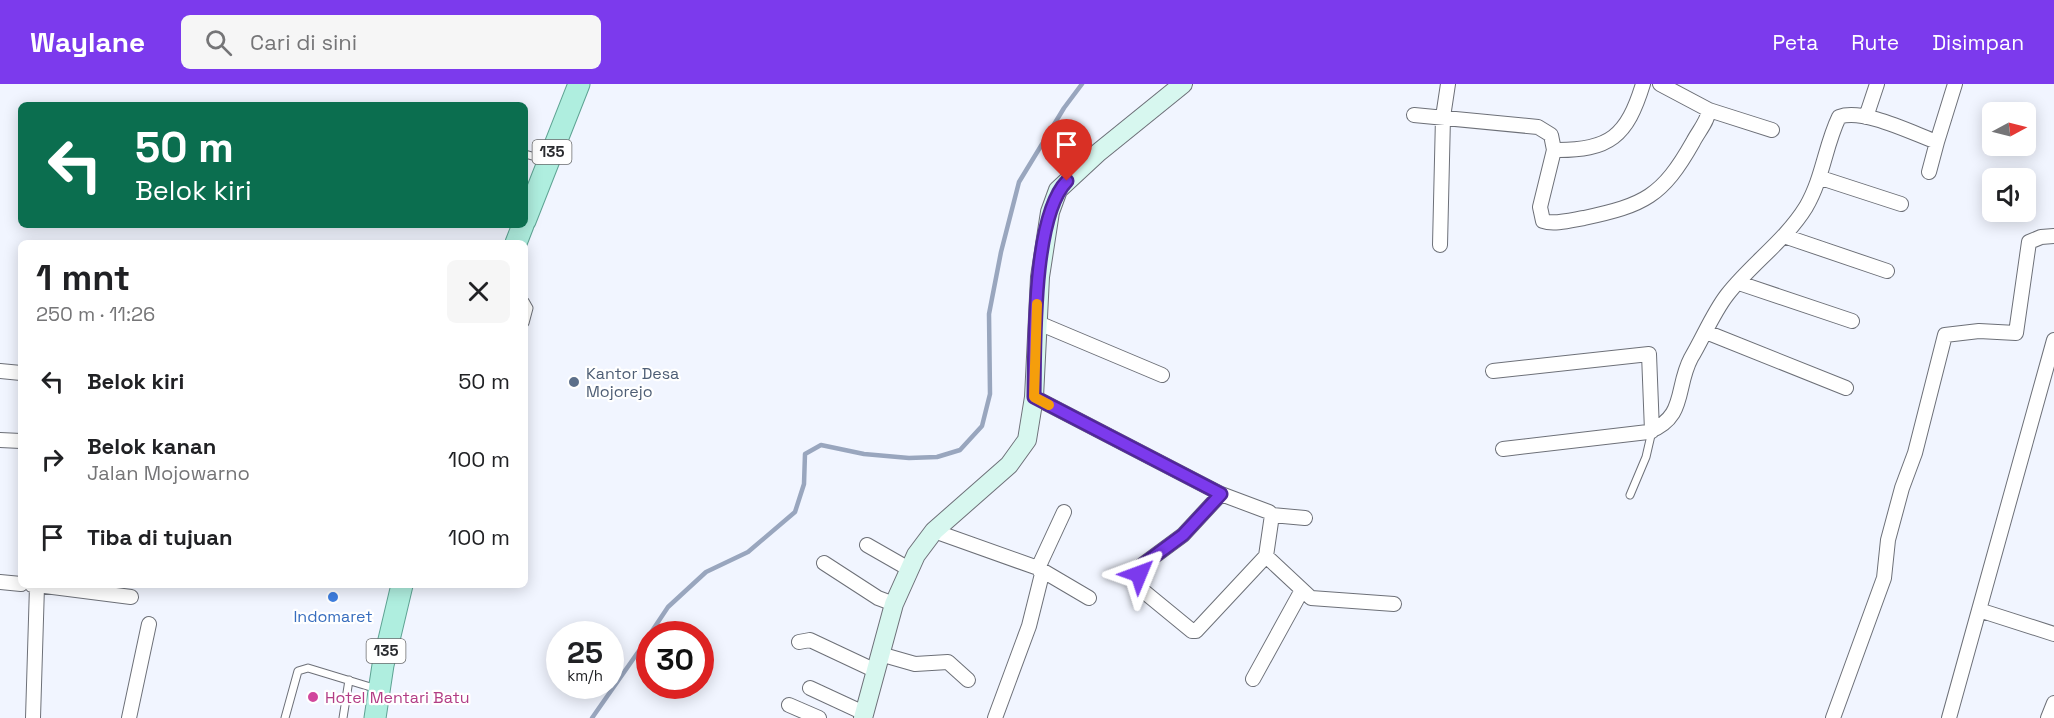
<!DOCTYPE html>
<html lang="id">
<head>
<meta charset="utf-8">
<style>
  :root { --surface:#fff; --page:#f6f6f6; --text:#202124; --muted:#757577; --accent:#7c3aed }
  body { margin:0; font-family:"Space Grotesk",sans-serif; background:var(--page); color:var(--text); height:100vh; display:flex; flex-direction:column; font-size:22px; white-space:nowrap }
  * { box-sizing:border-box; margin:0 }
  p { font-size:20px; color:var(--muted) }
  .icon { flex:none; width:33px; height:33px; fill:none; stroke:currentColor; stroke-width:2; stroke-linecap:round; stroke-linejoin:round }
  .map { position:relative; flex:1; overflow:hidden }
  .sheet { position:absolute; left:18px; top:156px; width:510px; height:348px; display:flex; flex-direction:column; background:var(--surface); border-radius:9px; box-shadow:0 3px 15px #0003 }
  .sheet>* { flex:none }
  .banner { position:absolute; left:18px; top:18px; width:510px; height:126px; border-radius:9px; box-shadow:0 3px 15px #0003; background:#0b6e4f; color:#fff; overflow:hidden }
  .needle { width:39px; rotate:83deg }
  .controls { position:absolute; left:1982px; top:18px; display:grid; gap:12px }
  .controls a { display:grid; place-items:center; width:54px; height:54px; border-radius:9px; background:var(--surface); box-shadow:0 3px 15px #0003; font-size:30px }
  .speed { position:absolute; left:546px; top:537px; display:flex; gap:12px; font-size:30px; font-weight:700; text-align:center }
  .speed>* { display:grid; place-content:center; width:78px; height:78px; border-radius:50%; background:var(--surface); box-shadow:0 3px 15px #0003; line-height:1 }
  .speed small { font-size:15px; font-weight:400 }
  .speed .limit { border:9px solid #d22; background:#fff; color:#111 }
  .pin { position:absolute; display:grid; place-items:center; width:51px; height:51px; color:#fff; margin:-62px -26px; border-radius:50% 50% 50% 0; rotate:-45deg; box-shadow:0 0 6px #0007 }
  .pin .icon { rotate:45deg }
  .me { position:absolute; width:66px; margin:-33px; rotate:46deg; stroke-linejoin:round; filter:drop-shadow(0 0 4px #0008) }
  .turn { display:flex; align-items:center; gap:21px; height:126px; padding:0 18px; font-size:27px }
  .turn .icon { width:78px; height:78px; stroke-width:2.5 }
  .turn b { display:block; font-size:42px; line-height:51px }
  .round { display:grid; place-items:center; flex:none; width:63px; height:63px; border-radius:9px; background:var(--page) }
  .summary { display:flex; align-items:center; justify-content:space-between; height:102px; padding:0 18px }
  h1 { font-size:36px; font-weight:600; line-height:45px }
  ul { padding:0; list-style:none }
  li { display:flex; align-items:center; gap:18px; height:78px; padding:0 18px }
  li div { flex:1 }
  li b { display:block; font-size:22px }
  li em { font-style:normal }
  header { display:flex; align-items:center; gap:36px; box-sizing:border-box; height:84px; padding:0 30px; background:var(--accent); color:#fff }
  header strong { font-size:28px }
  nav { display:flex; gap:33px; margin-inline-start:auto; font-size:21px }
  .search { width:420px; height:54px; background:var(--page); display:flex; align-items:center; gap:15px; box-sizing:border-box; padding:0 21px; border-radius:9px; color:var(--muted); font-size:22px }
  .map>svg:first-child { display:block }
</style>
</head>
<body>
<header>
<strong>Waylane</strong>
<div class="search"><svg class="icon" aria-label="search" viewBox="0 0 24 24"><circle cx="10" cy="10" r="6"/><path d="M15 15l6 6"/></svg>Cari di sini</div>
<nav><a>Peta</a><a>Rute</a><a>Disimpan</a></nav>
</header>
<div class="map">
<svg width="2054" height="634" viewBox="0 0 2054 634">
  <rect width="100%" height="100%" fill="#f1f5ff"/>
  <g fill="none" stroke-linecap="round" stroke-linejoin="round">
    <!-- stream -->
    <path stroke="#99a6be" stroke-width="4.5" d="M650,550L668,523L706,488L748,468L795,428L804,400L805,370L821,361L864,370L909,374L937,373L960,366L982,342L990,310L989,230L1001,168L1019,98L1064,24L1082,0
      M592,634L650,551"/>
    <!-- lane casing -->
    <g stroke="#6d7078" stroke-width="9">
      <path id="lane" d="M525,70L546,76
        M525,217L529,224L525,239
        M1630,411L1646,373L1652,347
        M285,634L298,587L308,584L377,605
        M343,634L349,596"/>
    </g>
    <!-- street casing -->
    <g stroke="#6d7078" stroke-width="16">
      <path id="street" d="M1660,0L1709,26L1772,46
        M1414,31L1538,43L1551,51L1554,66C1610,67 1627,52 1643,0
        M1866,33L1877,0
        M1554,66L1540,123L1543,137C1554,141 1572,136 1584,134C1644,121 1662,113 1693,58C1698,48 1708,37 1709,26
        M1929,88L1937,58
        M1821,94L1901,120
        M1784,152L1887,187
        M1440,161L1443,33L1448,0
        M1739,199L1852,237
        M1036,238L1162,291
        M1706,248L1846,304
        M0,287L21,289
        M1493,287L1649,270L1652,347
        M1034,313L1221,410L1269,428L1272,431L1266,472L1311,514L1394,520
        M0,356L21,357
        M1503,365L1648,348C1687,333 1675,304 1691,274C1703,254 1713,229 1727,211C1751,180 1785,157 1806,123C1823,94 1825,62 1839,33C1863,24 1912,49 1937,58L1955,0
        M1221,410L1183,451L1141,482L1139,490L1142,506L1192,547H1196L1266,472
        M1064,428L1038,484L1089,514
        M1272,431L1305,434
        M934,447L1038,484L1042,490L1029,542L995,634
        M867,461L909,485
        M824,479L878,514L894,520
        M0,498L21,500
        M32,501L37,502L33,634
        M37,501L131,513
        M1979,526L2054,550
        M799,558L810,556L876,587
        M880,570L915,580L948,578L968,596
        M1253,595L1302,506
        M810,604L864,629
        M789,621L819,634
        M129,634L149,540
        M1833,634L1884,494L1888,456L1902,404L1915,369L1945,251L1979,247L2016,249L2029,158L2041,153L2054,152
        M1949,634L2054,256
        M2048,634L2054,619"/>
    </g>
    <!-- secondary casing -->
    <g stroke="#6d7078" stroke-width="20">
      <path id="secondary" d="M863,634L894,520L916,471L934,447L1009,381L1027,356L1034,313L1040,193L1050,128L1058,106L1099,68L1183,0"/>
    </g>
    <!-- primary casing -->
    <g stroke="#5ea393" stroke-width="23">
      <path id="primary" d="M525,137L579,0
        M516,159L523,141
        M375,634L383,581L402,501"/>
    </g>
    <!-- lane -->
    <use href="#lane" stroke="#fff" stroke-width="7"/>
    <!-- street -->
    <use href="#street" stroke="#fff" stroke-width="14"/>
    <!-- secondary -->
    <use href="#secondary" stroke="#d7f7ef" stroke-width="18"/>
    <!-- primary -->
    <use href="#primary" stroke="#afeedf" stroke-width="21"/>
  </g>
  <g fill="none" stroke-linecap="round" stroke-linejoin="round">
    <!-- route casing -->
    <g stroke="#51269a" stroke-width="15">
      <path id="route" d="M1067,97C1032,133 1035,262 1034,313L1221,410L1183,451L1141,482L1139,490"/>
    </g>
    <!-- route -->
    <use href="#route" stroke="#7c3aed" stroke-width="10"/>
    <!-- slow -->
    <path stroke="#f59e0b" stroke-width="10" d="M1037,220L1034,313L1049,321"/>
  </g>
  <!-- markers -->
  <circle fill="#5c6f8a" stroke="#fff" stroke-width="2" cx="574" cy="298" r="6"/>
  <circle fill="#3f7fe0" stroke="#fff" stroke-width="2" cx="333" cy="513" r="6"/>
  <circle fill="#d1479c" stroke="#fff" stroke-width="2" cx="313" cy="613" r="6"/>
  <g text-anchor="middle" stroke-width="4.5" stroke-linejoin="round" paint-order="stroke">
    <!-- shield labels -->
    <g fill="#fff" stroke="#6a6b6d" stroke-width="1.5">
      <rect x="532.5" y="56" width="39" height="24" rx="4.5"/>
      <rect x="366.5" y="555" width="39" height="24" rx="4.5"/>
    </g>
    <g font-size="15" font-weight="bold" fill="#2a2b2f">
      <text x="552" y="73">135</text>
      <text x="386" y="572">135</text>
    </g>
    <!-- service labels -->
    <g font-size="16" fill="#4e5e75" stroke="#fff" text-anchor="start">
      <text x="586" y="295">Kantor Desa<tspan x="586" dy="18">Mojorejo</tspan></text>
    </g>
    <!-- shop labels -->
    <g font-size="16" fill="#366cbe" stroke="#fff">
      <text x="333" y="538">Indomaret</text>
    </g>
    <!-- hotel labels -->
    <g font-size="16" fill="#b23c85" stroke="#fff" text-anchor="start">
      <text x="325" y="619">Hotel Mentari Batu</text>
    </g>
  </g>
</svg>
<div class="controls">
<a><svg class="needle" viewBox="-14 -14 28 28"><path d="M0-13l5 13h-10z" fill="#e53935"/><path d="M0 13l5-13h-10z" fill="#757577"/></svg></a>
<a><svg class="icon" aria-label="sound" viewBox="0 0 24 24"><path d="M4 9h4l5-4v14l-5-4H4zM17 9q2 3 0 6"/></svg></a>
</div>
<div class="speed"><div>25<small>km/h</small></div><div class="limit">30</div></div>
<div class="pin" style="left:1067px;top:97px;background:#d93025"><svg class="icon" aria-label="arrive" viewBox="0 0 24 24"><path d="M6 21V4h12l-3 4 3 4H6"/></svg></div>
<svg class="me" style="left:1139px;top:490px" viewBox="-20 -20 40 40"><path d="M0-17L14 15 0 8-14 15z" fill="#7c3aed" stroke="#fff" stroke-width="4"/></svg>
<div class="banner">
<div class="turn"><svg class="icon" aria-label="left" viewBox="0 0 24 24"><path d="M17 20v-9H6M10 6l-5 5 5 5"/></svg><div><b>50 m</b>Belok kiri</div></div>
</div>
<section class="sheet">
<div class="summary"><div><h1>1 mnt</h1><p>250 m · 11:26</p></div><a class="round"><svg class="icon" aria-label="close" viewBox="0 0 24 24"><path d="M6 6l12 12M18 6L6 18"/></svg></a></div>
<ul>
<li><svg class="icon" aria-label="left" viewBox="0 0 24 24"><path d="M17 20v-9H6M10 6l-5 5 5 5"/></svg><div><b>Belok kiri</b></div><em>50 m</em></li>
<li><svg class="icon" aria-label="right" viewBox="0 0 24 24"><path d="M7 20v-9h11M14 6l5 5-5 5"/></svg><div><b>Belok kanan</b><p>Jalan Mojowarno</p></div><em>100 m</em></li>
<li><svg class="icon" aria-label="arrive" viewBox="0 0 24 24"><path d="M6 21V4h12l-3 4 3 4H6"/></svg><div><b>Tiba di tujuan</b></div><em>100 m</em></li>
</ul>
</section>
</div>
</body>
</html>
